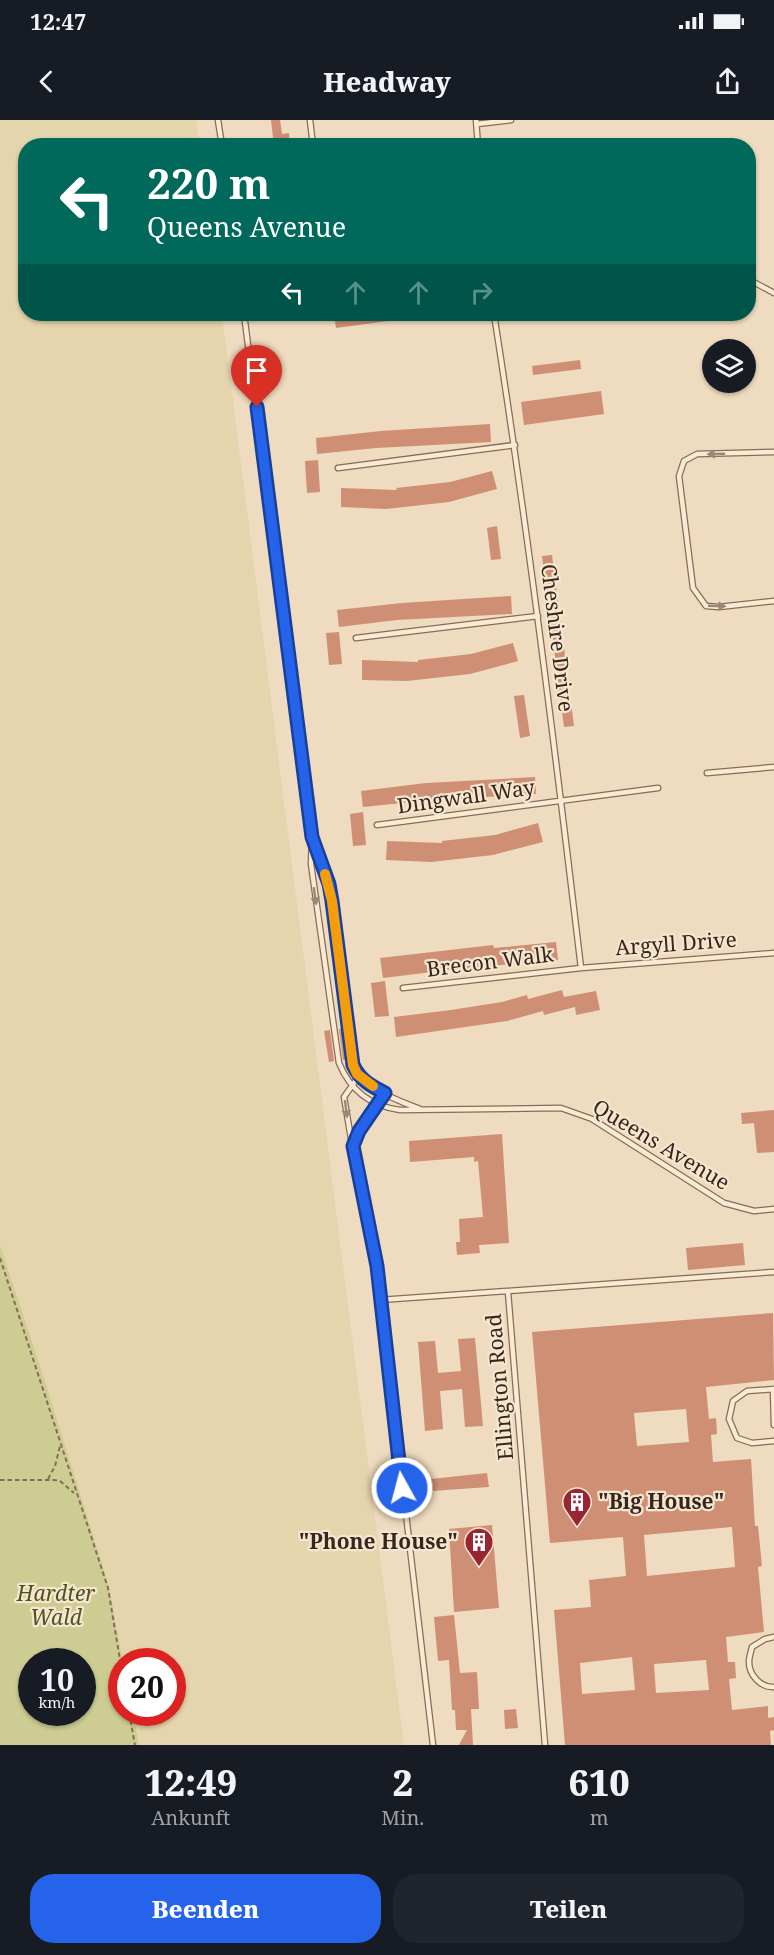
<!DOCTYPE html>
<html lang="de">
<head>
<meta charset="utf-8">
<style>
  :root { --surface:#171b24; --page:#20242c; --text:#f1f3f6; --muted:#9ea1a6; --accent:#2563eb }
  body { margin:0; font-family:"Noto Serif",serif; background:var(--page); color:var(--text); height:100vh; display:flex; flex-direction:column; font-size:22px; white-space:nowrap }
  * { box-sizing:border-box; margin:0 }
  p { font-size:20px; color:var(--muted) }
  .icon { flex:none; width:33px; height:33px; fill:none; stroke:currentColor; stroke-width:2; stroke-linecap:round; stroke-linejoin:round }
  .map { position:relative; height:1625px; overflow:hidden }
  .drawer { display:flex; flex-direction:column; background:var(--surface); flex:1 }
  .drawer>* { flex:none }
  .banner { position:absolute; left:18px; top:18px; width:738px; height:183px; border-radius:24px; box-shadow:0 2px 4px #0004; background:#00695c; color:#fff; overflow:hidden }
  .buttons { position:absolute; left:702px; top:219px; display:grid; gap:12px }
  .buttons a { display:grid; place-items:center; width:54px; height:54px; border-radius:50%; background:var(--surface); box-shadow:0 2px 4px #0004; font-size:30px }
  .speed { position:absolute; left:18px; top:1528px; display:flex; gap:12px; font-size:30px; font-weight:700; text-align:center }
  .speed>* { display:grid; place-content:center; width:78px; height:78px; border-radius:50%; background:var(--surface); box-shadow:0 2px 4px #0004; line-height:1 }
  .speed small { font-size:15px; font-weight:400 }
  .speed .limit { border:9px solid #d22; background:#fff; color:#111 }
  .pin { position:absolute; display:grid; place-items:center; width:51px; height:51px; color:#fff; margin:-62px -26px; border-radius:50% 50% 50% 0; rotate:-45deg; box-shadow:0 0 6px #0007 }
  .pin .icon { rotate:45deg }
  .me { position:absolute; width:66px; margin:-33px; rotate:353deg; stroke-linejoin:round; filter:drop-shadow(0 0 4px #0008) }
  .turn { display:flex; align-items:center; gap:21px; height:126px; padding:0 30px; font-size:27px }
  .turn .icon { width:78px; height:78px; stroke-width:2.5 }
  .turn b { display:block; font-size:42px; line-height:51px }
  .lanes { display:flex; align-items:center; height:57px; padding:0 30px; background:#0003; justify-content:center; gap:30px; direction:ltr }
  .lanes .off { opacity:.35 }
  .eta { display:flex; justify-content:space-evenly; align-items:center; height:102px; text-align:center }
  .eta b { font-size:36px; font-weight:800; line-height:42px }
  .primary-button { display:flex; gap:12px; margin-top:auto; padding:12px 30px }
  .primary-button a { flex:1; height:69px; border-radius:24px; background:var(--accent); color:#fff; font-size:24px; font-weight:800; line-height:69px; text-align:center }
  .primary-button a+a { background:var(--page); color:var(--text) }
  .status { display:flex; justify-content:space-between; align-items:center; height:42px; padding:0 30px; background:var(--surface); direction:ltr }
  .status svg { height:16px; fill:currentColor }
  header { display:flex; justify-content:space-between; align-items:center; height:78px; padding:0 30px; background:var(--surface); font-size:27px; font-weight:800 }
  .map>svg:first-child { display:block }
</style>
</head>
<body>
<div class="status"><b>12:47</b><svg viewBox="0 0 49 12"><path d="M0 12V9h3v3zM5 12V6h3v6zM10 12V3h3v9zM15 12V0h3v12zM26 1h20v11H26zM47 4h2v5h-2z"/></svg></div>
<header><svg class="icon" aria-label="back" viewBox="0 0 24 24"><path d="M15 5l-7 7 7 7"/></svg>Headway<svg class="icon" aria-label="share" viewBox="0 0 24 24"><path d="M12 15V3M7 8l5-5 5 5M5 13v7h14v-7"/></svg></header>
<div class="map">
<svg width="774" height="1625" viewBox="0 0 774 1625">
  <rect width="100%" height="100%" fill="#efdbbf"/>
  <!-- farmland -->
  <path fill="#e5d5ac" d="M0,0H196L200,25L26,26V194H222L404,1625H139L133,1593H172V1542H123L109,1466L43,1255L0,1125Z"/>
  <!-- green -->
  <path fill="#cdcd93" fill-rule="evenodd" d="M0,1125L43,1255L109,1466L123,1542H122V1593H133L139,1625H0ZM32,1542H82V1593H32Z"/>
  <!-- building -->
  <path fill="#cf8f74" fill-rule="evenodd" d="M271,0H280L282,14L289,13L290,26H274Z
    M334,194H396V200L336,208Z
    M580,240L581,249L533,255L532,246Z
    M601,271L604,294L524,305L521,282Z
    M490,304L491,322L376,328L317,334L316,318L381,311Z
    M318,340L320,372L307,373L305,341Z
    M492,351L497,369L449,382L386,389L341,387V368L397,370L396,368L450,362Z
    M497,406L501,439L491,440L487,408Z
    M552,435L574,606L564,607L542,436Z
    M511,476L512,494L397,500L339,507L337,490L402,483Z
    M339,512L342,544L329,545L326,513Z
    M513,523L518,541L470,554L407,561L362,560V540L418,542V540L471,534Z
    M524,575L530,616L520,618L514,576Z
    M535,657L536,674L422,681L363,687L361,671L426,663Z
    M363,692L366,725L353,726L350,694Z
    M538,703L543,722L493,735L431,742L386,740L387,721L442,723V721L495,715Z
    M556,822L558,840L432,851V852L383,858L380,838L493,825L494,828Z
    M385,861L389,896L375,897L371,863Z
    M562,870L564,877L596,871L600,890L576,895L575,887L544,895L543,891L507,901L396,917L394,897L451,890L502,882L527,875L528,879Z
    M344,908L348,939L343,940L339,909Z
    M330,910L334,941L329,942L324,911Z
    M774,990V1032L757,1033L754,1003L742,1004L741,993Z
    M502,1014L509,1123L479,1125L480,1133L457,1135L456,1122H460L459,1099L483,1097L478,1041L474,1042V1037L410,1042L409,1021Z
    M743,1123L745,1145L688,1150L686,1128Z
    M773,1193L774,1260L706,1267L709,1299L716,1298L717,1314L711,1315L713,1342L751,1339L755,1406H758L762,1446L758,1447L764,1512L726,1517L728,1542H735L736,1558L729,1559L732,1590L768,1586V1598L774,1597V1610L770,1611L771,1625H565L554,1490L591,1487L589,1460L626,1456L623,1417L550,1423L532,1212ZM686,1289L689,1322L637,1326L634,1293ZM732,1407L735,1447L647,1456L644,1415ZM632,1537L635,1570L582,1574L580,1543ZM706,1540L709,1570L656,1573L654,1544Z
    M475,1218L483,1306L465,1307L462,1269L440,1271L443,1309L425,1311L418,1222L435,1221L438,1253L461,1251L458,1219Z
    M487,1353L489,1367L432,1371L431,1359Z
    M492,1405L499,1488L454,1492L449,1409Z
    M454,1495L460,1553L477,1552L479,1589H471L473,1625H459L467,1610H456L455,1590H452L449,1540L438,1541L434,1497Z
    M516,1589L518,1608L505,1609L504,1590Z"/>
  <g fill="none" stroke-linecap="round" stroke-linejoin="round">
    <!-- service casing -->
    <g stroke="#886c57" stroke-width="7">
      <path id="service" d="M218,0L222,26
        M310,0L313,26
        M476,0L478,26
        M477,4L511,0
        M748,159L774,173
        M244,194L312,717L311,744L339,943C350,970 370,986 400,990L561,988L592,999L724,1083L754,1091L774,1089
        M494,194C528,411 555,629 581,848
        M774,332L697,334L684,341L679,356L693,468L706,486L719,487L774,481
        M338,348L515,325
        M356,518L538,496
        M707,653L774,647
        M377,705L658,668
        M313,720L329,764L353,945C364,969 397,980 420,989
        M403,868L581,848L774,833
        M359,956L344,977L356,1048L377,1146L433,1625
        M353,1026L359,1011L385,973
        M508,1172L545,1625
        M380,1180L774,1152
        M773,1269L774,1305
        M774,1269L747,1271L733,1281L729,1299L737,1318L752,1323L774,1321
        M774,1517L765,1519L752,1527C751,1532 749,1537 749,1542C749,1555 761,1568 774,1567"/>
    </g>
    <!-- path -->
    <path stroke="#886c57" stroke-width="2" stroke-dasharray="4.5 3" stroke-linecap="butt" d="M0,1138L108,1468L122,1552
      M48,1359L55,1346L60,1326
      M0,1360H54L60,1361L74,1373
      M129,1593L135,1625"/>
    <!-- service -->
    <use href="#service" stroke="#faead3" stroke-width="4.5"/>
  </g>
  <!-- one-way arrows -->
  <defs><path id="oneway-solid" d="M-6-.8H1V-3.2L6.5 0L1 3.2V.8H-6Z" transform="scale(1.5)"/></defs>
  <g fill="#988878">
    <use href="#oneway-solid" transform="translate(716 334) rotate(178)"/>
    <use href="#oneway-solid" transform="translate(717 486) rotate(2)"/>
    <use href="#oneway-solid" transform="translate(315 776) rotate(82)"/>
    <use href="#oneway-solid" transform="translate(346 989) rotate(83)"/>
  </g>
  <g fill="none" stroke-linecap="round" stroke-linejoin="round">
    <!-- route casing -->
    <g stroke="#184099" stroke-width="15">
      <path id="route" d="M257,287L312,717L329,764L332,781L353,945C360,960 371,966 385,973L359,1011L353,1026L377,1146L402,1368"/>
    </g>
    <!-- route -->
    <use href="#route" stroke="#2563eb" stroke-width="10"/>
    <!-- slow -->
    <path stroke="#f59e0b" stroke-width="10" d="M325,754L332,781L353,945L357,954L373,966"/>
  </g>
  <!-- icons -->
  <defs>
    <g id="building-pin" transform="scale(1.5)"><path d="M0 17L-7.5 6A9.5 9.5 0 1 1 7.5 6Z" fill="#992533" stroke="#f6e6cf"/><path d="M-4-6H4V6H1V3H-1V6H-4ZM-2.5-4.3h1.7v1.8h-1.7ZM.8-4.3h1.7v1.8H.8ZM-2.5-1h1.7V.8h-1.7ZM.8-1h1.7V.8H.8Z" fill="#fff"/></g>
  </defs>
  <g fill-rule="evenodd">
    <use href="#building-pin" x="577" y="1382"/>
    <use href="#building-pin" x="479" y="1422"/>
  </g>
  <g text-anchor="middle" stroke-width="4.5" stroke-linejoin="round" paint-order="stroke">
    <!-- street labels -->
    <g font-size="21" fill="#37261c" stroke="#f6e6cf">
      <text transform="translate(557 518) rotate(83)" y="7">Cheshire Drive</text>
      <text transform="translate(466 677) rotate(-8)" y="7">Dingwall Way</text>
      <text transform="translate(676 824) rotate(-4)" y="7">Argyll Drive</text>
      <text transform="translate(490 842) rotate(-7)" y="7">Brecon Walk</text>
      <text transform="translate(661 1025) rotate(31)" y="7">Queens Avenue</text>
      <text transform="translate(500 1267) rotate(-95)" y="7">Ellington Road</text>
    </g>
    <!-- poi labels -->
    <g font-size="21" font-weight="bold" fill="#37261c" stroke="#f6e6cf" text-anchor="start">
      <text x="598" y="1389">"Big House"</text>
      <text x="458" y="1429" text-anchor="end">"Phone House"</text>
    </g>
    <!-- park labels -->
    <g font-size="21" font-style="italic" fill="#4d5422" stroke="#f6e6cf">
      <text x="56" y="1481">Hardter<tspan x="56" dy="24">Wald</tspan></text>
    </g>
  </g>
</svg>
<div class="buttons">
<a><svg class="icon" aria-label="layers" viewBox="0 0 24 24"><path d="M12 4l9 5-9 5-9-5zM3 14l9 5 9-5"/></svg></a>
</div>
<div class="speed"><div>10<small>km/h</small></div><div class="limit">20</div></div>
<div class="pin" style="left:257px;top:287px;background:#d93025"><svg class="icon" aria-label="arrive" viewBox="0 0 24 24"><path d="M6 21V4h12l-3 4 3 4H6"/></svg></div>
<svg class="me" style="left:402px;top:1368px" viewBox="-20 -20 40 40"><circle r="17" fill="#2563eb" stroke="#fff" stroke-width="3"/><path d="M0-11L8 9 0 5-8 9z" fill="#fff"/></svg>
<div class="banner">
<div class="turn"><svg class="icon" aria-label="left" viewBox="0 0 24 24"><path d="M17 20v-9H6M10 6l-5 5 5 5"/></svg><div><b>220 m</b>Queens Avenue</div></div>
<div class="lanes"><svg class="icon" aria-label="left" viewBox="0 0 24 24"><path d="M17 20v-9H6M10 6l-5 5 5 5"/></svg><svg class="icon off" aria-label="ahead" viewBox="0 0 24 24"><path d="M12 20V5M6 11l6-6 6 6"/></svg><svg class="icon off" aria-label="ahead" viewBox="0 0 24 24"><path d="M12 20V5M6 11l6-6 6 6"/></svg><svg class="icon off" aria-label="right" viewBox="0 0 24 24"><path d="M7 20v-9h11M14 6l5 5-5 5"/></svg></div>
</div>
</div>
<section class="drawer">
<div class="eta">
<div><b>12:49</b><p>Ankunft</p></div>
<div><b>2</b><p>Min.</p></div>
<div><b>610</b><p>m</p></div>
</div>
<div class="primary-button"><a>Beenden</a><a>Teilen</a></div>
</section>
</body>
</html>
